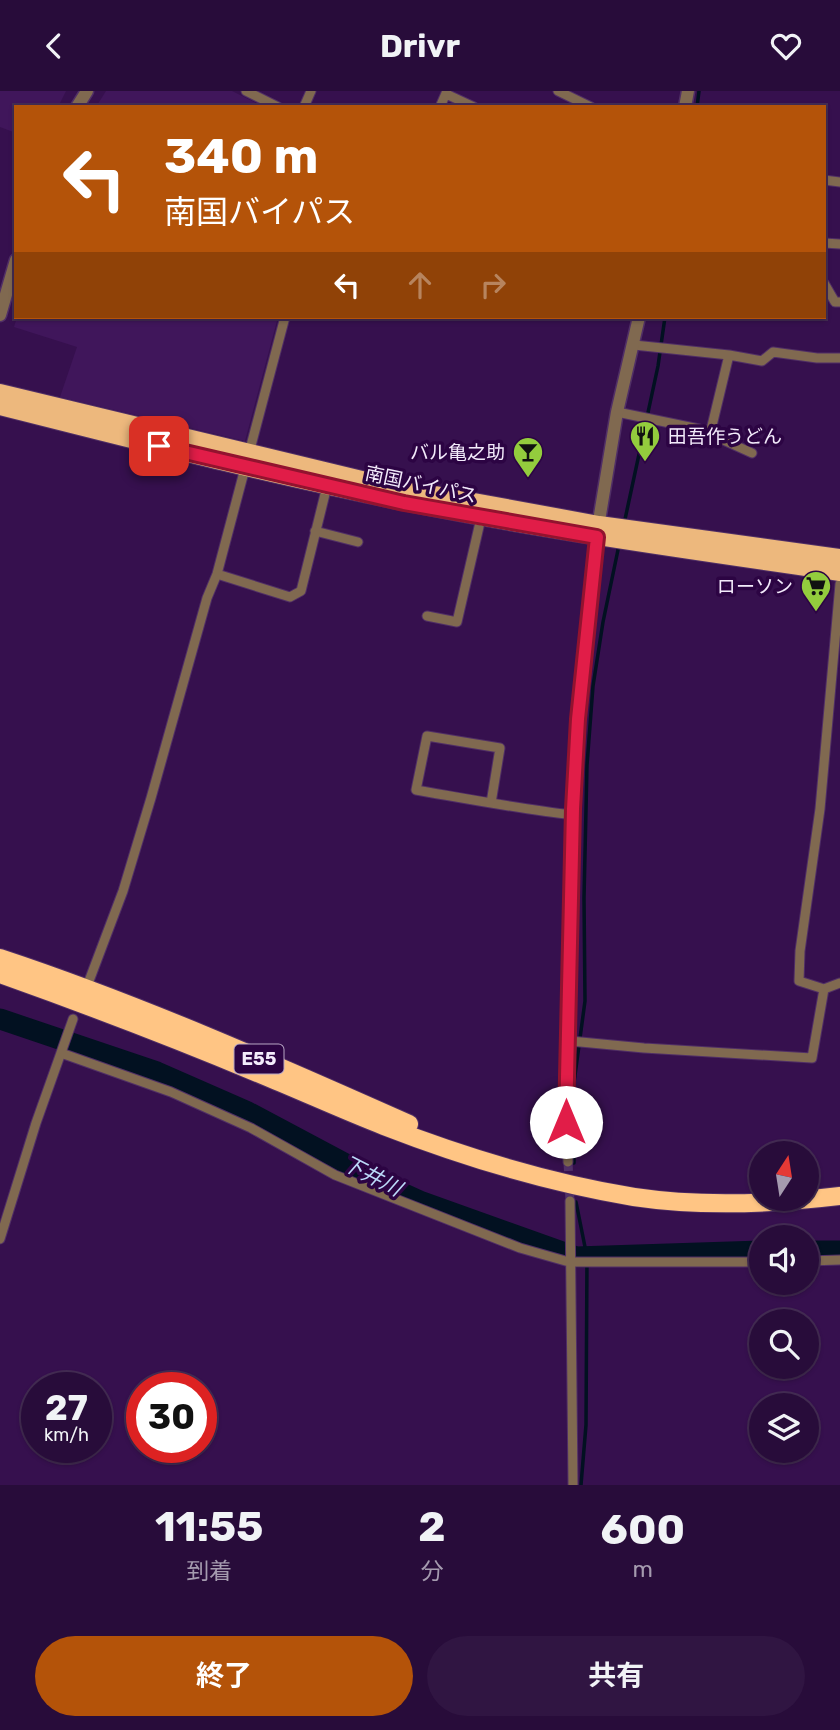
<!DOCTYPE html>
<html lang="ja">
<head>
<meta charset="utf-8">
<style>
  :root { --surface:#280c3a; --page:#301542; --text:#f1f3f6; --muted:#a59baf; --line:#442c54; --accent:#b45309 }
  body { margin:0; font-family:Rubik,"Noto Sans JP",sans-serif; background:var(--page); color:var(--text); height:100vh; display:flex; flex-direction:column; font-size:26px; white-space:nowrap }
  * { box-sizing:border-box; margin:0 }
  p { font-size:23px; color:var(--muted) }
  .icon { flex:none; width:38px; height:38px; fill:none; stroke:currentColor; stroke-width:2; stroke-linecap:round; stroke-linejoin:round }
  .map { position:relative; height:1394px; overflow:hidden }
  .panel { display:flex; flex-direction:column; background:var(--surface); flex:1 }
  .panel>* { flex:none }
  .banner { position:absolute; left:14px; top:14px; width:812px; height:214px; border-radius:0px; box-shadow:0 2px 5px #0004,0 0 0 2px var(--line); background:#b45309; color:#fff; overflow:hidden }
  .needle { width:46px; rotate:12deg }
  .tools { position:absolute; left:749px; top:1050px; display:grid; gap:14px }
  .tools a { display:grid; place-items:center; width:70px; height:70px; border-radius:50%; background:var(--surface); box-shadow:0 2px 5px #0004,0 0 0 2px var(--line); font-size:35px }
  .speed { position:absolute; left:21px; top:1281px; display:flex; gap:14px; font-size:35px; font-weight:700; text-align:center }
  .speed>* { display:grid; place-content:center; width:91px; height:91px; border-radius:50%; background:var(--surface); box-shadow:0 2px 5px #0004,0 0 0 2px var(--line); line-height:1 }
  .speed small { font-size:18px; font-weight:400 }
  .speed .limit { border:10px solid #d22; background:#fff; color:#111 }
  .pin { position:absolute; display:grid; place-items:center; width:60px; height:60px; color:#fff; margin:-30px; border-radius:14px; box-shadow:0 4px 10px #0006 }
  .me { position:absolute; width:77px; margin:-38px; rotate:0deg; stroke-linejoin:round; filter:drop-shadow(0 0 5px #0008) }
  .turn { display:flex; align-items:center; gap:24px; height:147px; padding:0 35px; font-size:32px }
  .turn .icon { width:91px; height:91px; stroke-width:2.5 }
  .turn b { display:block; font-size:49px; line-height:60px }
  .lanes { display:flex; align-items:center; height:66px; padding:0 35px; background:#0003; justify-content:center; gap:35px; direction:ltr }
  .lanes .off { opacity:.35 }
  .eta { display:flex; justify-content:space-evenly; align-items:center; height:119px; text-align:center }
  .eta b { font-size:42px; font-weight:700; line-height:49px }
  .button { display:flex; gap:14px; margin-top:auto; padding:14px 35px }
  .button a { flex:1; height:80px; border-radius:42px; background:var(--accent); color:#fff; font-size:28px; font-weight:700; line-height:80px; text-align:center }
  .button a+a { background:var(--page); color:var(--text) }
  header { display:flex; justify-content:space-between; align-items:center; height:91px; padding:0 35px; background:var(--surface); font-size:32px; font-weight:700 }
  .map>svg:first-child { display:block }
</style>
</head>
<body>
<header><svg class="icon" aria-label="back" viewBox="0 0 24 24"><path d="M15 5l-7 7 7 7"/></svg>Drivr<svg class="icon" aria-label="heart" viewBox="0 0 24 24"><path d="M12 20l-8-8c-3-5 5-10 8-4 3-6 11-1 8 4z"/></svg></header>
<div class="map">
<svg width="840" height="1394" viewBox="0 0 840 1394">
  <rect width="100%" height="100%" fill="#36104e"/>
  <!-- built -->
  <path fill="#40165b" d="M0,0H66L58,16H16V42L0,36Z
    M106,0H232L264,16H96Z
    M17,226H278L245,350L60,306L77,256L14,236Z"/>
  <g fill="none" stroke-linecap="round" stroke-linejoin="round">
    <!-- stream -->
    <path stroke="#021121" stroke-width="3.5" d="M697,16L699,0
      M624,433L658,275L665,226
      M574,1072L573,999L585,910L584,807L587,674L593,595L603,531L619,454
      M576,1111L587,1166L586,1334L581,1394"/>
    <!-- river -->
    <path stroke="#021121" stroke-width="21" d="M0,928L157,981L246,1020L389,1096L422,1111L576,1166L761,1160
      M807,1160H840"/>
    <!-- minor-tunnel -->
    <path stroke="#523168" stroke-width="9" stroke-dasharray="9 4.5" stroke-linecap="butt" d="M568,1071L570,1110"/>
    <!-- minor casing -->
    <g stroke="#502f66" stroke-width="11">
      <path id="minor" d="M246,0L278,16
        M558,0L591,16
        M446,3L474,16
        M304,16L311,0
        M440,16L447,0
        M824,89L840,91
        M824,152L840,153
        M824,192L835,211H840
        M634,254L729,264L710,343
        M729,264L762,270L773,261L817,267H840
        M617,321L699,338L752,362
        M315,440L358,451
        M217,483L290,506L301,500L327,395
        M840,493L820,718L800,860L799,890L824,898L840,892
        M427,525L457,531L481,427
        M491,712L500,657L427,645L416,699C468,708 520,718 573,724
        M89,890L123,800L151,707L207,507L217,483L285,226
        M570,950L644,957L812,967L824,898
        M61,962L171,1001L251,1037L335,1084L520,1157L569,1171H761
        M568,1071L566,1012L569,958L573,718L578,628L596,446
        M570,1110L573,1394
        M0,1148L36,1032L73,928
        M807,1170L840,1169"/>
    </g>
    <!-- tertiary casing -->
    <g stroke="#502f66" stroke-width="15">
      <path id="tertiary" d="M77,16L87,0
        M685,16L688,0
        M0,224L16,169
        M597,442L617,321L639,226"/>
    </g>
    <!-- trunk casing -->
    <g stroke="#502f66" stroke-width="18">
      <path id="trunk" d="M0,301L391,395L599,433L840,466
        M0,316C135,350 270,385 407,412C550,441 695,461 840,482"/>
    </g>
    <!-- motorway casing -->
    <g stroke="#502f66" stroke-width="20">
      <path id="motorway" d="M0,867C139,913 274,973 409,1033
        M0,883C90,915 179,949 267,986C306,1002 345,1020 384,1035C464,1066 549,1092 634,1106C701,1116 773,1113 840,1105"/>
    </g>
    <!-- minor -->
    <use href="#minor" stroke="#806950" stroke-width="9"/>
    <!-- tertiary -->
    <use href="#tertiary" stroke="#806950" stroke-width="12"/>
    <!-- trunk -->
    <use href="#trunk" stroke="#edb87d" stroke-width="16"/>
    <!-- motorway -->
    <use href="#motorway" stroke="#ffc584" stroke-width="18"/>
  </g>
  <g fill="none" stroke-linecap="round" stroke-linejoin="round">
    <!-- route casing -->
    <g stroke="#92132f" stroke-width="18">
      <path id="route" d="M159,355L404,412L597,446L578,628L573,718L566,1031"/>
    </g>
    <!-- route -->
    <use href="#route" stroke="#e11d48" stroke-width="12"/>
  </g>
  <!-- icons -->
  <defs>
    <g id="restaurant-pin" transform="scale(1.575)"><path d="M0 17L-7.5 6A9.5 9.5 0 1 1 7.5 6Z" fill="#93cc3d" stroke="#2c0443"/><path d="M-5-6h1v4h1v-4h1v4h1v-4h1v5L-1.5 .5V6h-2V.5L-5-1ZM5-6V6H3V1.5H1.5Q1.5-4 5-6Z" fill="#111"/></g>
    <g id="bar-pin" transform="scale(1.575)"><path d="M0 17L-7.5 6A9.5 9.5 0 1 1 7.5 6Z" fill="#93cc3d" stroke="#2c0443"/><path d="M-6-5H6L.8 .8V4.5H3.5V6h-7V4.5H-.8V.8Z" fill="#111"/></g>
    <g id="supermarket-pin" transform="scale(1.575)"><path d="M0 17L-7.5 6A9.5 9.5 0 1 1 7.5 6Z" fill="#93cc3d" stroke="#2c0443"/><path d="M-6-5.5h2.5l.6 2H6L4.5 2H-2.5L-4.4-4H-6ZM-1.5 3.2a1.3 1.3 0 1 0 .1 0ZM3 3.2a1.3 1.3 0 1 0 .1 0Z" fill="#111"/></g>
  </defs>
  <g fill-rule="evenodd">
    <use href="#restaurant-pin" x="645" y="345"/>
    <use href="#bar-pin" x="528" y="361"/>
    <use href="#supermarket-pin" x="816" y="495"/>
  </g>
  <g text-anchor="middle" stroke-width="7" stroke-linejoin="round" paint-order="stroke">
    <!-- shield labels -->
    <rect fill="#2c0443" stroke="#b7a6c4" stroke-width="2" x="234.5" y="953.5" width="49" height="29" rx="5"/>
    <g font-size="18" font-weight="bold" fill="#f3ebfb">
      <text x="259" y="974">E55</text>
    </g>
    <!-- poi labels -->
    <g font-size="19" fill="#f3ebfb" stroke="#2c0443" text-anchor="end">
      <text x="668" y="352" text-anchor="start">田吾作うどん</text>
      <text x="505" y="368">バル亀之助</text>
      <text x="793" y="502">ローソン</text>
    </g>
    <!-- street labels -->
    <g font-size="19" fill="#f3ebfb" stroke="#2c0443">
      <text transform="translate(421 393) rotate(12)" y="7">南国バイパス</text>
    </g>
    <!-- water labels -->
    <g font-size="21" font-style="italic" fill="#bcdaf9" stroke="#2c0443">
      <text transform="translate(372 1085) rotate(27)" y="7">下井川</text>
    </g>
  </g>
</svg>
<div class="tools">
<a><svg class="needle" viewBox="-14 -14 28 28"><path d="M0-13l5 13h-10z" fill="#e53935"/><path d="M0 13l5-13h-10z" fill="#a59baf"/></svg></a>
<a><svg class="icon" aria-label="sound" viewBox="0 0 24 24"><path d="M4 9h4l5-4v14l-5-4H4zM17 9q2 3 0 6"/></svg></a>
<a><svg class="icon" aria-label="search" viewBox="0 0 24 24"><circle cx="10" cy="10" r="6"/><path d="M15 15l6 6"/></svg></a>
<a><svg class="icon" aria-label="layers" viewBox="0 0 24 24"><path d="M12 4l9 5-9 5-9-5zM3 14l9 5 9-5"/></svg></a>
</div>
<div class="speed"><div>27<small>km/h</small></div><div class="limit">30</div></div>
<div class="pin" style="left:159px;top:355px;background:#d93025"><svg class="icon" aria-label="arrive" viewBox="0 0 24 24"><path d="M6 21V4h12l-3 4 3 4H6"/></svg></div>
<svg class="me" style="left:566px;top:1031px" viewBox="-20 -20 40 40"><circle r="19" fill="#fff"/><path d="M0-13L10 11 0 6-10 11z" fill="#e11d48"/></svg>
<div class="banner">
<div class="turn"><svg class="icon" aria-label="left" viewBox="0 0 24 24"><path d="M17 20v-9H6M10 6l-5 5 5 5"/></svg><div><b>340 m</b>南国バイパス</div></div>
<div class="lanes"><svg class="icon" aria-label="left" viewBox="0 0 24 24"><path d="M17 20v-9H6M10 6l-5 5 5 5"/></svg><svg class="icon off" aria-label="ahead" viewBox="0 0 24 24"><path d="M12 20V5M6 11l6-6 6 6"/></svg><svg class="icon off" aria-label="right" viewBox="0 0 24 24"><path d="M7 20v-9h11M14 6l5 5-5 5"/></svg></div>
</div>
</div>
<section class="panel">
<div class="eta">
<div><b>11:55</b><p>到着</p></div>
<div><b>2</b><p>分</p></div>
<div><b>600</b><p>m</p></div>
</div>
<div class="button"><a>終了</a><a>共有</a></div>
</section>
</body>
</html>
